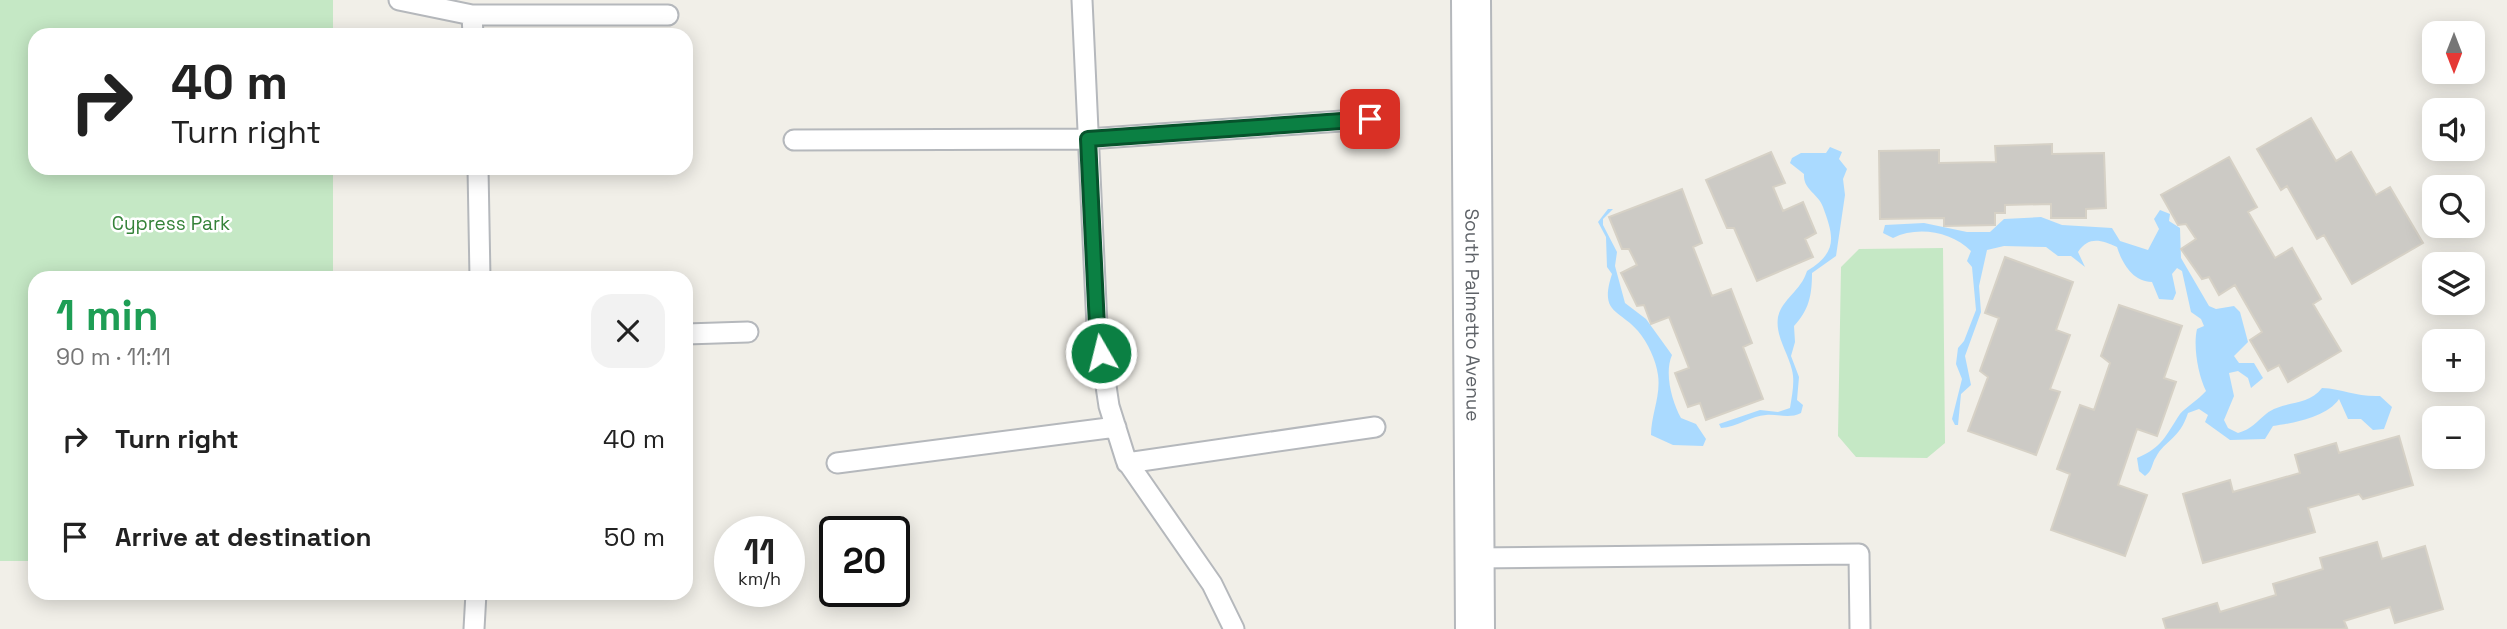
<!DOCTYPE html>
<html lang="en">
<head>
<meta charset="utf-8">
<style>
  :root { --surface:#fff; --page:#f2f2f2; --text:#222; --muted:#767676 }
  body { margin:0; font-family:"Space Grotesk",sans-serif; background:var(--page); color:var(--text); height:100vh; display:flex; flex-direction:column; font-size:26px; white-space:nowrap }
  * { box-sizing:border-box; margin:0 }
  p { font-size:23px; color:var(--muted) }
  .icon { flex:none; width:38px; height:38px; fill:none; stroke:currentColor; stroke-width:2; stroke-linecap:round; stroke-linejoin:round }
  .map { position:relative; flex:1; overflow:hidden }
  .details { position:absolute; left:28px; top:271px; width:665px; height:329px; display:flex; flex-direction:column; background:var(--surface); border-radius:21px; box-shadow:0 4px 18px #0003 }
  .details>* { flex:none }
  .top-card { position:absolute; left:28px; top:28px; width:665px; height:147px; border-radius:21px; box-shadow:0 4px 18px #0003; background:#fff; color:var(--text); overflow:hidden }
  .needle { width:46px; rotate:180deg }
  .buttons { position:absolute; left:2422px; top:21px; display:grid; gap:14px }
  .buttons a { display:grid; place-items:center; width:63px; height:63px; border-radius:14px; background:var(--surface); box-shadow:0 4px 18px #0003; font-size:35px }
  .speed { position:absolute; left:714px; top:516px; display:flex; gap:14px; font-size:35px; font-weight:700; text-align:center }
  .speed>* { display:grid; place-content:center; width:91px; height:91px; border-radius:50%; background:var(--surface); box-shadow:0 4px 18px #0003; line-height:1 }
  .speed small { font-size:18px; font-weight:400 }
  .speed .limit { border:4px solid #111; border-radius:10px; background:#fff; color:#111 }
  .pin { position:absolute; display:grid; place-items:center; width:60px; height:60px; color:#fff; margin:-30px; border-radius:14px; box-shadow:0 4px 10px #0006 }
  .me { position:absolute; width:77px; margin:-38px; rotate:352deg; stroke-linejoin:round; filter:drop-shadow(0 0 5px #0008) }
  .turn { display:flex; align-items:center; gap:24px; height:147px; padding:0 28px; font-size:32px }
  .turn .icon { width:91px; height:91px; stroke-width:2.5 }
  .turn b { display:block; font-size:49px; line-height:60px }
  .round { display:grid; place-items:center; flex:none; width:74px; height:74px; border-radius:21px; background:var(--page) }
  .summary { display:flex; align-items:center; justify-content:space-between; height:119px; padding:0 28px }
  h1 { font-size:42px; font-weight:700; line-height:52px; color:#1e9e55 }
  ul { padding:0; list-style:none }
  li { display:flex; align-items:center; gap:21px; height:98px; padding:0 28px }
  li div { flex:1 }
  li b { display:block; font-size:26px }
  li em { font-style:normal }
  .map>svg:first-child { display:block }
</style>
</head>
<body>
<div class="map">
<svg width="2507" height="629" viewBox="0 0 2507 629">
  <rect width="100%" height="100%" fill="#f1efe8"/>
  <!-- green -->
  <path fill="#c5e8c5" d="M0,0H333V35H35V168H333V278H35V561H0Z
    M1943,248L1945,443L1927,458L1856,457L1838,436L1841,267L1859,249Z"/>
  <!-- water -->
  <path fill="#aadaff" d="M1830,147L1842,152L1839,159L1847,169L1843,179L1845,195L1836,256L1812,273C1812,295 1809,310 1794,326L1795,342L1791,356L1799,377L1797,400L1803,405L1801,413C1789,419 1779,414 1766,415C1751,416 1737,427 1721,428L1719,424L1760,410L1778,412L1790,408C1792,395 1795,382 1792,370C1788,352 1775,336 1778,317C1782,299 1801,291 1807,271C1838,252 1834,237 1823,207C1818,193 1803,190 1804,174L1790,163L1792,158L1801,153H1826Z
    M1608,209H1613L1603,219V225L1617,252L1615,266L1625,303L1646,319L1672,355C1664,373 1672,402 1681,418L1696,424L1706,439L1703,446L1673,445L1651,435C1651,415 1661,396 1658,375C1656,360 1648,343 1638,331C1619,309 1599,314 1612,274L1607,267L1606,237L1598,222Z
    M2160,210L2170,214L2169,221L2180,228L2181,258L2209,306L2216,309L2234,306L2240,312L2248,342L2234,356L2239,363H2254L2263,378L2251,388L2248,378L2238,371L2229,373L2234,396L2224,420L2228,428L2238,433C2252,429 2256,422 2266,414C2284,400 2307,407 2322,388C2344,389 2356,397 2380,396L2392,407L2384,429L2373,430L2361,419H2348L2339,399C2327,417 2294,423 2273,426L2265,439L2230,440L2205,422L2208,415L2199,409L2188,413C2179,440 2165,440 2156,457C2151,465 2153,470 2145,476L2139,471L2137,458C2162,448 2166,435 2180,414C2185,408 2199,399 2206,391C2198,375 2193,346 2197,329L2204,326L2201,319L2191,312L2182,271L2177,268L2172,274L2176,293L2173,300L2159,299L2152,282C2133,282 2122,263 2117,247C2101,240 2089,236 2078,252L2085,267L2071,256H2058L2046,247L2004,246L1987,250L1979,286L1981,312L1965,356L1971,385L1961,394L1958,425H1955L1952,419L1962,379L1956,364L1958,348L1964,341L1976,310L1972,267L1967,261L1971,251C1951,231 1917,226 1893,238L1883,233L1885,225L1924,223L1967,232H1990L2004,219L2041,217L2062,225L2112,228L2120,241L2148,250L2159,229L2154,219Z"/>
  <!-- building -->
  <path fill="#cccac5" stroke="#d6d1c6" stroke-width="2" d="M2311,118L2336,161L2351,152L2376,195L2390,187L2423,243L2352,284L2324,235L2317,239L2287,186L2281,190L2257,149Z
    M2052,144V154L2104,153L2106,208L2086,209V218H2051V204L2005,205V213H1995V225L1944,226V218L1880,219L1879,151L1939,150V163L1996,162L1995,146Z
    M1771,152L1785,183L1773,187L1783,211L1803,202L1816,233L1805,239L1813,257L1757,281L1734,228H1727L1706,180Z
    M2229,157L2257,207L2248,212L2275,258L2292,248L2321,299L2313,304L2341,351L2288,382L2279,365L2268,371L2250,340L2262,332L2235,285L2219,295L2209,277L2202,279L2181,249L2196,239L2186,224L2178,225L2161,195Z
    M1682,189L1702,243L1693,247L1712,296L1731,289L1752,343L1743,347L1763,399L1706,420L1700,403L1688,407L1675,373L1689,368L1669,317L1651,324L1644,305L1637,306L1621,273L1637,265L1629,249H1622L1609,217Z
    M2005,257L2073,282L2056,330L2070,335L2050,389L2060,392L2036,455L1968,431L1988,377L1980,371L1999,318L1985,313Z
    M2119,305L2182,326L2164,378L2176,382L2157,436L2137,429L2118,485L2147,495L2125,556L2051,530L2070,474L2057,469L2080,405L2094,410L2110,363L2101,356Z
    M2399,436L2413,485L2363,499L2359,494L2308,508L2315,532L2203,563L2183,494L2230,480L2233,492L2300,473L2295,455L2336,443L2339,453Z
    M2377,542L2382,559L2425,546L2443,609L2395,623L2390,607L2344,621L2347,628L2342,629H2166L2163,619L2217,603L2220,612L2276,595L2273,584L2323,569L2320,558Z"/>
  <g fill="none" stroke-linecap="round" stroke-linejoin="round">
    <!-- lane casing -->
    <g stroke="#b5b8bc" stroke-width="23">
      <path id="lane" d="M399,0L472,15L473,35
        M1082,0L1097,326L1109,406L1126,460L1212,584L1234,629
        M472,15H668
        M794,140L1088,139L1370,119
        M478,168L480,278
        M686,334L748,332
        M837,463L1116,427
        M1127,463L1375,427
        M1474,558L1859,554L1860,629
        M474,629L476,593"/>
    </g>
    <!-- street casing -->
    <g stroke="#b5b8bc" stroke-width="42">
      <g id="street">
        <path id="s1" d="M1471,0L1475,629"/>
      </g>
    </g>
    <!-- lane -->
    <use href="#lane" stroke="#fff" stroke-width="19"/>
    <!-- street -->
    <use href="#street" stroke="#fff" stroke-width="38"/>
  </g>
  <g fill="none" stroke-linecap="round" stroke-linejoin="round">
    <!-- route casing -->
    <g stroke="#07532c" stroke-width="18">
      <path id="route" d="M1101,353L1097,326L1088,139L1370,119"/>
    </g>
    <!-- route -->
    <use href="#route" stroke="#0b8043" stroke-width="12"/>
  </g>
  <g text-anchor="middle" stroke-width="5" stroke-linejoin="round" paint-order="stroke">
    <!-- park labels -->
    <g font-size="19" fill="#348238" stroke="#fff">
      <text x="171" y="230">Cypress Park</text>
    </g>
    <!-- street labels -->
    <g font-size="19" fill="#5f6368" stroke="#fff">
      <text dy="7" stroke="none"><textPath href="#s1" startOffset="315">South Palmetto Avenue</textPath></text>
    </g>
  </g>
</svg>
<div class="buttons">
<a><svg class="needle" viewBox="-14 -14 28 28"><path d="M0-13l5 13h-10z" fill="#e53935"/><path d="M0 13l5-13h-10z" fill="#767676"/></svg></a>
<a><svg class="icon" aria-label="sound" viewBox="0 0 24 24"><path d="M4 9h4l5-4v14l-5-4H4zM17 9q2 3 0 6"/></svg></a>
<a><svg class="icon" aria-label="search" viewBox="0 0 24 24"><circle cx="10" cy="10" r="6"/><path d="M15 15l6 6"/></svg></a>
<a><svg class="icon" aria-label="layers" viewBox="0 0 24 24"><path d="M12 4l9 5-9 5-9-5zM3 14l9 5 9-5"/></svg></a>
<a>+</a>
<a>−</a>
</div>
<div class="speed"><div>11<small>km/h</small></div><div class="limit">20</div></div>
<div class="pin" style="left:1370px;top:119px;background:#d93025"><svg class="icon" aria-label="arrive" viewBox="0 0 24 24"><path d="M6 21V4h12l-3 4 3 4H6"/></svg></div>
<svg class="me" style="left:1101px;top:353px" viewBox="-20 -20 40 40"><circle r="17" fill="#0b8043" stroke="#fff" stroke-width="3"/><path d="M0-11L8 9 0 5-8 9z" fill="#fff"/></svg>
<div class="top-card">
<div class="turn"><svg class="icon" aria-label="right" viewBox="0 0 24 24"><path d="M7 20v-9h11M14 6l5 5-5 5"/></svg><div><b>40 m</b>Turn right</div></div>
</div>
<section class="details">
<div class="summary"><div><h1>1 min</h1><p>90 m · 11:11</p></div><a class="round"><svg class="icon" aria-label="close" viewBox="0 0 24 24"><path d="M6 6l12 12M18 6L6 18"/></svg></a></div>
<ul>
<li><svg class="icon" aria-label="right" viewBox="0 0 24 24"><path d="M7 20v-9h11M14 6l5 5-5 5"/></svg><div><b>Turn right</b></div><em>40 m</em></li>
<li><svg class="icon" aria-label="arrive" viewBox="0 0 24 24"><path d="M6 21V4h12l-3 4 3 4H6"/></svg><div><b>Arrive at destination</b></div><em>50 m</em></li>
</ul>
</section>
</div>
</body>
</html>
